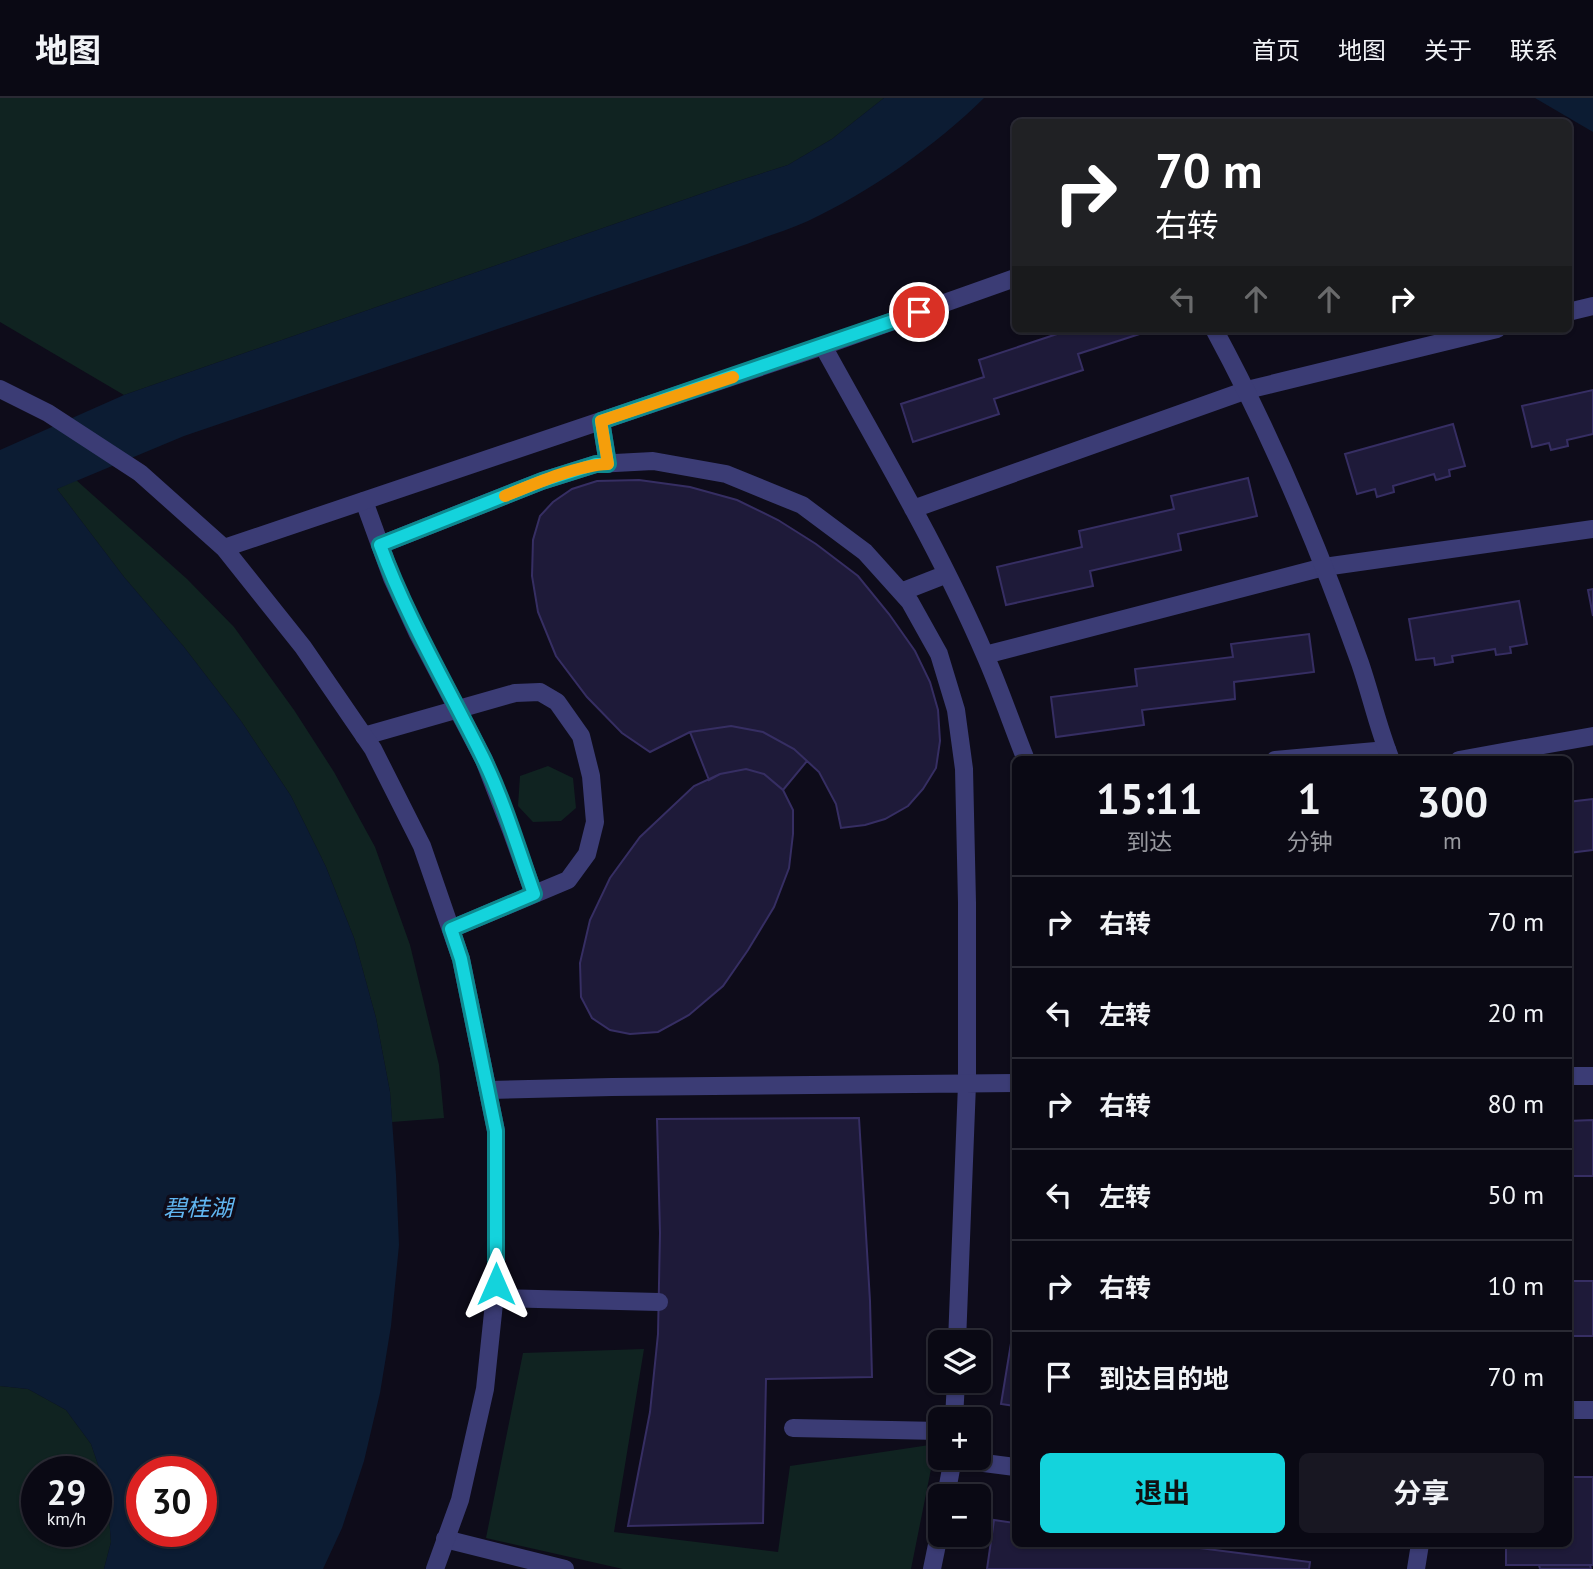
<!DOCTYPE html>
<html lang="zh">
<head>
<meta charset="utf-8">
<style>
  :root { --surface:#0a0914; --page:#181722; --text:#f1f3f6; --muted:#999aa0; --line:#2a2a34; --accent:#14d3dc }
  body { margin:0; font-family:"PT Sans","Noto Sans SC",sans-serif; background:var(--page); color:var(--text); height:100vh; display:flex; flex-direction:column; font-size:26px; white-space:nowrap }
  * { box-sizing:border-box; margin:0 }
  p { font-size:23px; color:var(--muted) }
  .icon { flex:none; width:38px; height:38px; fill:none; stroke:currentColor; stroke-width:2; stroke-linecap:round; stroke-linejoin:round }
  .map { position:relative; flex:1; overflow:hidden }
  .panel { position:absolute; left:1012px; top:658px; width:560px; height:791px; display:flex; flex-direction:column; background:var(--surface); border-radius:10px; box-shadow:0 2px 5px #0004,0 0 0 2px var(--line) }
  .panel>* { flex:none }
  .guide { position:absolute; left:1012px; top:21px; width:560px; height:214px; border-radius:10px; box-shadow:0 2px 5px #0004,0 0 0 2px var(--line); background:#202124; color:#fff; overflow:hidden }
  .buttons { position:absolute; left:928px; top:1232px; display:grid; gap:14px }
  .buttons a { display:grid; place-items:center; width:63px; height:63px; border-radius:10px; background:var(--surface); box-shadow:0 2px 5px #0004,0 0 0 2px var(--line); font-size:35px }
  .speed { position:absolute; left:21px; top:1358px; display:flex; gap:14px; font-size:35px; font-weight:700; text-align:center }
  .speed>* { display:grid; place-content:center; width:91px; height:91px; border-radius:50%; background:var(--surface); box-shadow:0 2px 5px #0004,0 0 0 2px var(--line); line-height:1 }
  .speed small { font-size:18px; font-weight:400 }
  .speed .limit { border:10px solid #d22; background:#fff; color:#111 }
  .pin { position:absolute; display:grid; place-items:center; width:60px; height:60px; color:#fff; margin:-30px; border:4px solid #fff; border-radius:50%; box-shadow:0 2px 7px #0007 }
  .me { position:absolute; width:77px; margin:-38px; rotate:0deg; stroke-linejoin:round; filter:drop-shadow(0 0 5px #0008) }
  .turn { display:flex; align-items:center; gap:24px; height:147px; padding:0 28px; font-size:32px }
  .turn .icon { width:91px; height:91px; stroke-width:2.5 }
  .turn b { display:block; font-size:49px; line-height:60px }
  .lanes { display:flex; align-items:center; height:66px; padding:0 28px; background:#0003; justify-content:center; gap:35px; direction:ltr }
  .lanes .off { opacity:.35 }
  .eta { display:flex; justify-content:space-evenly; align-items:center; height:119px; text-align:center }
  .eta b { font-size:42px; font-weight:700; line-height:49px }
  .action { display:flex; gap:14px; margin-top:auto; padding:14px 28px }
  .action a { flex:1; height:80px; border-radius:10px; background:var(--accent); color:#111; font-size:28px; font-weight:700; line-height:80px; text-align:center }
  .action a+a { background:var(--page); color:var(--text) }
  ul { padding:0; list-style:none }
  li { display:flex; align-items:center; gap:21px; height:91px; padding:0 28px; border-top:2px solid var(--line) }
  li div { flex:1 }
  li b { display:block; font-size:26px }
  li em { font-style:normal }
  header { display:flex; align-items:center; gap:42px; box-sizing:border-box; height:98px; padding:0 35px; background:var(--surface); border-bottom:2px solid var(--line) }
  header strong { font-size:33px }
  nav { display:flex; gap:38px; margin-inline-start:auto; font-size:24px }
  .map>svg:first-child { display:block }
</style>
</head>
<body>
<header>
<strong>地图</strong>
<nav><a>首页</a><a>地图</a><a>关于</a><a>联系</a></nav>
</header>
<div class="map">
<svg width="1593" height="1471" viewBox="0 0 1593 1471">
  <rect width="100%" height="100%" fill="#0e0c1a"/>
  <!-- green -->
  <path fill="#102321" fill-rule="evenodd" d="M0,0H884L832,41L788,67L735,84L124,297L0,224Z
    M76,382L187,481L234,529L294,612L334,674L375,749L410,847L439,967L444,1020L392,1024L390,994L376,920L354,840L326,769L291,698L241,623L184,549L124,479L57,391Z
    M548,668L573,680L576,710L561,723L533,724L518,708L520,678Z
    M644,1251L614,1434L778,1454L790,1368L936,1346L911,1471H623L486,1440L523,1255Z
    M0,1288L28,1291L66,1312L91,1346L107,1393L111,1444L104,1471H0ZM37,1374H96V1433H37Z"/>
  <!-- water -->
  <path fill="#0c1c33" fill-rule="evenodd" d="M884,0H984C935,48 870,94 808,123C788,132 767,138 747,146L184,338L57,391L124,479L184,549L241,623L291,698L326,769L354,840L376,920L390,994L396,1077L399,1147L391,1228L380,1295L364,1363L342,1430L323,1471H104L111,1444L107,1393L91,1346L66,1312L28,1291L0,1288V352L124,297L735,84L788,67L832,41ZM142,1374H201V1433H142Z
    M1535,0H1593V34Z"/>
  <!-- building -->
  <path fill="#1e1a39" stroke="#362e63" stroke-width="2" d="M1072,231H1155L1078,256L1083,272L994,301L999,316L913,344L901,306L984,279L979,262Z
    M1593,292V336L1567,342L1568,348L1551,352L1549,345L1532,349L1522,308Z
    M1453,326L1465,368L1449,372L1450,378L1436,382L1434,376L1393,388L1394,394L1377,399L1375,391L1357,396L1345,356Z
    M1248,380L1257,418L1178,436L1181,452L1090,473L1093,488L1006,507L997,469L1082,449L1079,433L1174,411L1171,398Z
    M639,382L690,389L737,402L778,422L816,446L858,478L889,516L915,553L930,584L938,612L940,643L936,670L923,691L908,708L885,721L865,727L841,730L836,706L819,674L794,651L763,634L731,628L690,634L650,654L622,635L587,599L556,558L538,514L532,478L533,442L540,418L553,404L572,391L597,383Z
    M1593,491V518L1588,492Z
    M1519,503L1527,546L1510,549L1511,555L1496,557L1495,551L1452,558L1453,564L1435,567L1434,560L1416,562L1409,521Z
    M1309,536L1314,574L1234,584L1235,601L1142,612L1144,627L1056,639L1051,599L1137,588L1135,571L1233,559L1231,546Z
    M731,628L763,634L794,651L807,663L783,692L764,676L746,671L720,676L709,682L690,634Z
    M746,671L764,676L783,692L793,712V736L789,770L774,809L748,852L723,888L689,917L658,934L630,936L610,932L592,920L581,899L580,865L590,822L610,780L640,739L694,688L720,676Z
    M1593,701V752L1568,755V704Z
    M859,1020L870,1203L872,1279L766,1281L763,1425L628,1428L650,1314L658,1236L660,1135L657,1021Z
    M1593,1022V1078H1568V1023Z
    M1568,1183H1593V1238H1568Z
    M1012,1239L1015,1240V1308L1001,1306Z
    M1568,1379H1593V1467H1506V1446H1568Z
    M994,1422L1015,1425V1446H1168L1310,1464L1309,1471H987Z
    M1539,1467H1590L1591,1471H1540Z"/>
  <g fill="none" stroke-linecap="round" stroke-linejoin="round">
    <!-- lane -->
    <path stroke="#3b3c75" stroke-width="18" d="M1568,214L1593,208
      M823,248C879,350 939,450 985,557C1000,591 1012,627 1026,662
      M601,323L608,366
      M364,403L392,480L417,534L484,662L511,732L534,796
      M913,411L1247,292L1497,231
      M380,447L542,383L596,366L653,363L726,376L802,407L865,454L910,504L939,556L956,612L964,671L967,805V986
      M901,494L947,476
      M985,557L1324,469L1593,431
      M364,638L515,595L540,594L557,604L581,638L591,678L595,724L587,756L568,782L451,831
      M1275,662L1387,652
      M1459,662L1593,638
      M494,1200L659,1204
      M1568,1312H1593
      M793,1330L940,1333
      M953,1361L1015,1369
      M445,1441L565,1471"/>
    <!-- street -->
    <path stroke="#3b3c75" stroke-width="18" d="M1214,231C1272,338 1319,450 1360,565C1371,597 1378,630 1391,662
      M0,291L48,315L140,375L224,450L303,549L373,651L422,748L461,861L496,1033V1186L485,1291L460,1402L435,1471
      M224,450L823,248L1015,180
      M1568,978H1593
      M489,992L612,989L1015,985
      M957,1244L967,986
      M954,1321L956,1283
      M946,1398L953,1360
      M932,1471L940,1432
      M1416,1471L1420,1446"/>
  </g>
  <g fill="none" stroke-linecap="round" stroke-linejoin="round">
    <!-- route casing -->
    <g stroke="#0d898f" stroke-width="18">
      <path id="route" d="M496,1186V1033L461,861L451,831L534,796C518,751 504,703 483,660C448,589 407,521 380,447L542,383L596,366H608L601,323L919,214"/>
    </g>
    <!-- route -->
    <use href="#route" stroke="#14d3dc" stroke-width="12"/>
    <!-- slow -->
    <path stroke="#f59e0b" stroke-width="12" d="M505,398C534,386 578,367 608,366L601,323L733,279"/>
  </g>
  <g text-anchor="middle" stroke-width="7" stroke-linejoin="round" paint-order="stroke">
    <!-- water labels -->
    <g font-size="23" font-style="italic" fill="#61b6f1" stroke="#0e0c1a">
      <text x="198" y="1118">碧桂湖</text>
    </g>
  </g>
</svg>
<div class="buttons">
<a><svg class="icon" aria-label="layers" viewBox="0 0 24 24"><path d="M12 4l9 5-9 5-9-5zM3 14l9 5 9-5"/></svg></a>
<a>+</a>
<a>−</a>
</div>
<div class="speed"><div>29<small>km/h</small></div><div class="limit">30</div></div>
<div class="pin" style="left:919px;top:214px;background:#d93025"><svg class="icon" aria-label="arrive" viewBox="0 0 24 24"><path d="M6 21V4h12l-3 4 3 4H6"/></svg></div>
<svg class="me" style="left:496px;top:1186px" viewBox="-20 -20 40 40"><path d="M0-17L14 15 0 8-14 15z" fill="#14d3dc" stroke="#fff" stroke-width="4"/></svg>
<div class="guide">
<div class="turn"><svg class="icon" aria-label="right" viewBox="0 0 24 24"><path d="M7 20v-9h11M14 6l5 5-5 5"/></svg><div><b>70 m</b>右转</div></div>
<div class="lanes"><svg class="icon off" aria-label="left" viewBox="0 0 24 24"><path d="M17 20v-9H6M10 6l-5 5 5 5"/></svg><svg class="icon off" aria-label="ahead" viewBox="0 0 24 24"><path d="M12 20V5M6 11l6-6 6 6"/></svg><svg class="icon off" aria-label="ahead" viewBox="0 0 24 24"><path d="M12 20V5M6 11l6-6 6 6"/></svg><svg class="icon" aria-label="right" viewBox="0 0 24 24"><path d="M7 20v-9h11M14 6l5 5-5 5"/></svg></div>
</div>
<section class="panel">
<div class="eta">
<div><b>15:11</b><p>到达</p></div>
<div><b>1</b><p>分钟</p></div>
<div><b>300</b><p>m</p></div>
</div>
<ul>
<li><svg class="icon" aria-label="right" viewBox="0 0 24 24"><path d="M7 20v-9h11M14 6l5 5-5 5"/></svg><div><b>右转</b></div><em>70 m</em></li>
<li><svg class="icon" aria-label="left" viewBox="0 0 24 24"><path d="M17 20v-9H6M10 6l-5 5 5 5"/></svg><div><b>左转</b></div><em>20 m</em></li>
<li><svg class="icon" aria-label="right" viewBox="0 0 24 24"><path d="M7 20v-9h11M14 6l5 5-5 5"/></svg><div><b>右转</b></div><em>80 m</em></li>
<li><svg class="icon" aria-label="left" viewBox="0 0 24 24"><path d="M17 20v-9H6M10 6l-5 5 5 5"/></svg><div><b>左转</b></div><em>50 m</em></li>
<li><svg class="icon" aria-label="right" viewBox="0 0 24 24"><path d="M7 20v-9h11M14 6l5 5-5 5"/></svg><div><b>右转</b></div><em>10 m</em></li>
<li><svg class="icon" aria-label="arrive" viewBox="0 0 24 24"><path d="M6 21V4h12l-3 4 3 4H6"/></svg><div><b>到达目的地</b></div><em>70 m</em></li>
</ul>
<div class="action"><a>退出</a><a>分享</a></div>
</section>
</div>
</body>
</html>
